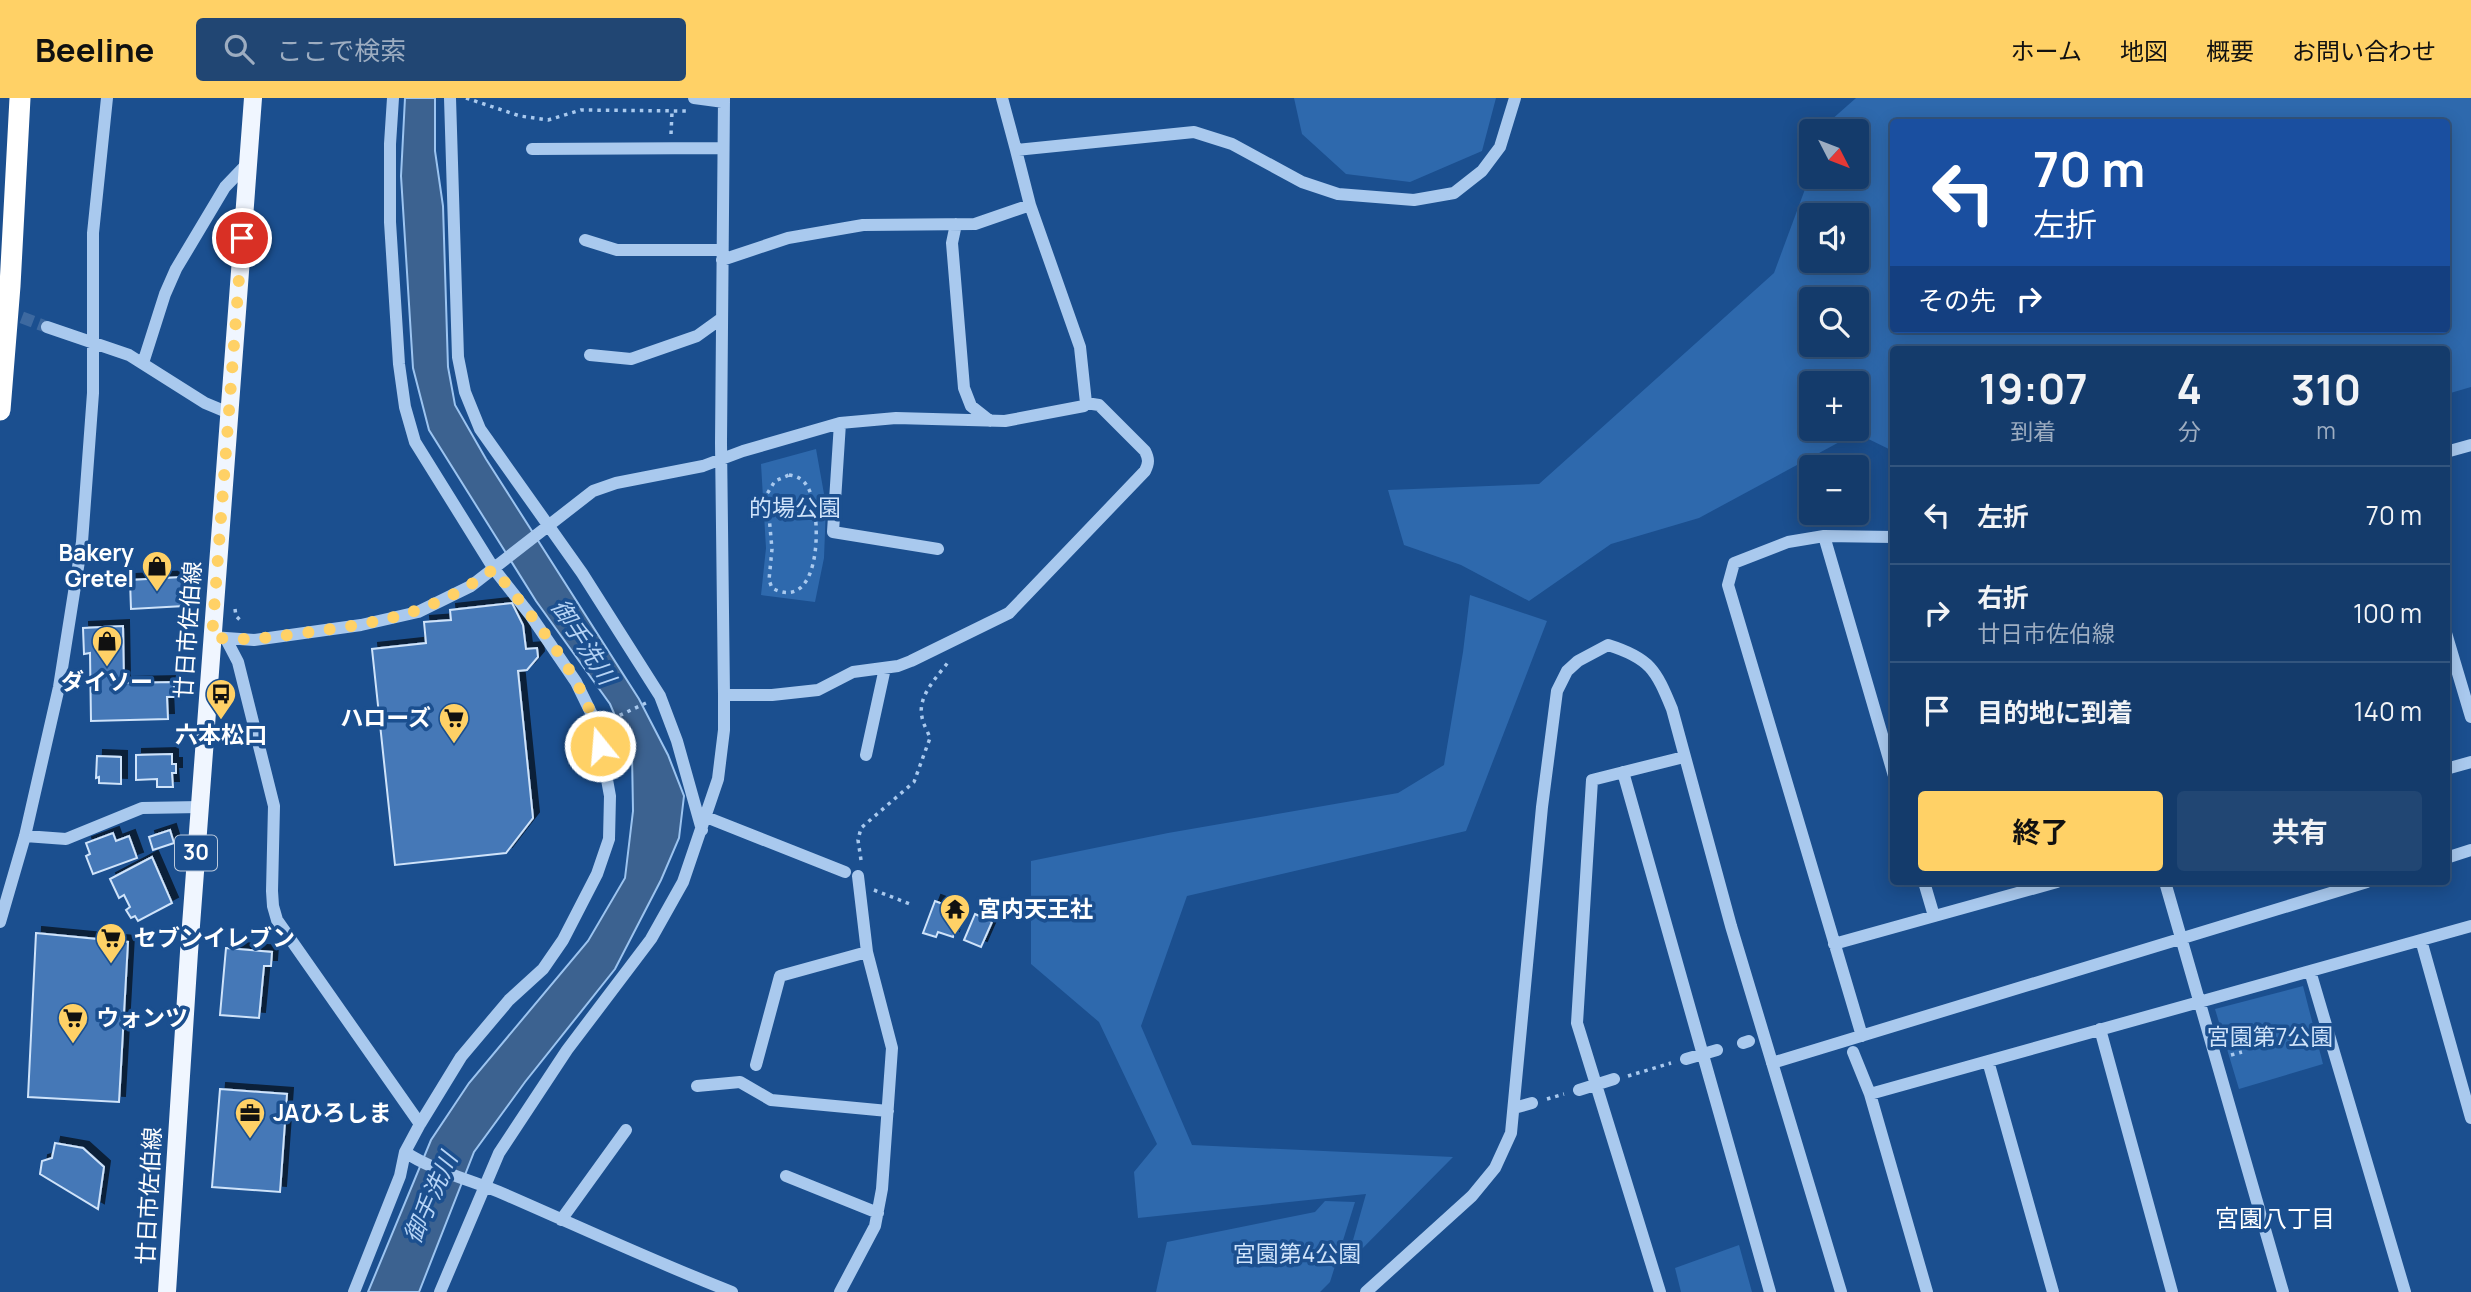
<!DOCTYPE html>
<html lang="ja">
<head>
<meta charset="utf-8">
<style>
  :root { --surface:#143b6b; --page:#214673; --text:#f1f3f6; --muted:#9dadc1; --line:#33557e; --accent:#ffd166 }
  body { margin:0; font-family:Manrope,"Noto Sans JP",sans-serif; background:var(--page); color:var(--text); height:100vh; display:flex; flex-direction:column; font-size:26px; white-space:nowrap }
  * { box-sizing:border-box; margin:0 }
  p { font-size:23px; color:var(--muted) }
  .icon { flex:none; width:38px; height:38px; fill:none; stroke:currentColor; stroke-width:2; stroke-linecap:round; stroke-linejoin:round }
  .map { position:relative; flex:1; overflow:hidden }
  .side { position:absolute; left:1890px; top:248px; width:560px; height:539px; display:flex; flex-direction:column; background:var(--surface); border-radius:7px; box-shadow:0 4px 18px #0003,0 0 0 2px var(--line) }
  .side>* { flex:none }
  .banner { position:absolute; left:1890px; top:21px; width:560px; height:214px; border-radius:7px; box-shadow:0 4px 18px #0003,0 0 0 2px var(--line); background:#1a4fa0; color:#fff; overflow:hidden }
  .needle { width:46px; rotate:132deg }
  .tools { position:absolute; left:1799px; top:21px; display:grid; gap:14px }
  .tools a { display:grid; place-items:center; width:70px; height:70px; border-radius:7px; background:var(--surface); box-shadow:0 4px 18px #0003,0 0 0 2px var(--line); font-size:35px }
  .pin { position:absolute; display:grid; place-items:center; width:60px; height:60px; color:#fff; margin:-30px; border:4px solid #fff; border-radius:50%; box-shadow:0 2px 7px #0007 }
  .me { position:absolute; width:77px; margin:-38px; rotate:343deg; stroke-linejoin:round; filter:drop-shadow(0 0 5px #0008) }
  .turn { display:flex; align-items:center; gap:24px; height:147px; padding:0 28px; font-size:32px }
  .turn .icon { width:91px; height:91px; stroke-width:2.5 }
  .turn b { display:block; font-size:49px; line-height:60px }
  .then { display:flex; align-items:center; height:66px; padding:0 28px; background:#0003; gap:14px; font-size:26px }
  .eta { display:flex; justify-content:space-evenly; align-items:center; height:119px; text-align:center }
  .eta b { font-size:42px; font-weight:700; line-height:49px }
  .cta { display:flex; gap:14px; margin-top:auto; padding:14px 28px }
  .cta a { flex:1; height:80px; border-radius:7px; background:var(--accent); color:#111; font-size:28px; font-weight:700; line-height:80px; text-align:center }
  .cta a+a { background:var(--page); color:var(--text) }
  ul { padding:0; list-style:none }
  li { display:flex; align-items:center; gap:21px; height:98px; padding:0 28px; border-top:2px solid var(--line) }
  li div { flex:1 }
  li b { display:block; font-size:26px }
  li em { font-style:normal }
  header { display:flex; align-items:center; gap:42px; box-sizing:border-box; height:98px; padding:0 35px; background:var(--accent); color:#111 }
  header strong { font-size:33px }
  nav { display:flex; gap:38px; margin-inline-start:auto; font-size:24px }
  .search { width:490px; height:63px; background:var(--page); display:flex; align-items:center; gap:18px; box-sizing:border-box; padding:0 24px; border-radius:7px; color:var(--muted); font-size:26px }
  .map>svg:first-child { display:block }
</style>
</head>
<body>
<header>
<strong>Beeline</strong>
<div class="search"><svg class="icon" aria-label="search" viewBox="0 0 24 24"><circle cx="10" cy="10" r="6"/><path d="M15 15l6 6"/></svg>ここで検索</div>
<nav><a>ホーム</a><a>地図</a><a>概要</a><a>お問い合わせ</a></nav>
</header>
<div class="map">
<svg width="2471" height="1194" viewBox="0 0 2471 1194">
  <defs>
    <filter id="shadow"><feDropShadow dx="6" dy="-6" stdDeviation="0" flood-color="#0009"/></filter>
  </defs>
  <rect width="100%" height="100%" fill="#1b4f8f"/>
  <!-- green -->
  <path fill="#2e69ad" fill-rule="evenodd" d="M1294,0H1496L1482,53L1410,84L1346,76L1302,36Z
    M1856,0H2471V289L2447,296L2446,252H1894L1893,353L1856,335L1699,420L1611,446L1529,503L1461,467L1404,447L1388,392L1539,386L1774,175L1811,75V79H1857V33H1827L1830,23ZM2446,24V231H1894V24ZM1857,117V163H1811V117ZM1857,201V247H1811V201ZM1857,285V331H1811V285Z
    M816,351L826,407L824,460L815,504L761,497L766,450L761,366Z
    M1470,497L1547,523L1466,733L1187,798L1141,928L1192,1047L1453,1059L1346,1167L1366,1096L1138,1120L1134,1074L1157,1046L1099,924L1031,866V763L1168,735L1398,695L1444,667L1463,554Z
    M2303,888L2323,966L2239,991L2215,911Z
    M1325,1103L1355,1104L1330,1184L1320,1194H1156L1167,1144L1315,1114Z
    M1739,1147L1752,1194H1681L1675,1170Z"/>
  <!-- water -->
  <path fill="#3c6290" stroke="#9cc4f0" stroke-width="2" d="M405,0H435V53L443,108L448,269L455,307L486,361L639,601L668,657L684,698L679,740L661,782L615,871L525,984L474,1054L419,1194H368L431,1042L469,985L588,843L625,780L633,713L632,657L610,606L536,503L429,332L413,270L401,78Z"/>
  <!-- building -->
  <path fill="#4478b7" stroke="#cfe3fa" stroke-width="2" filter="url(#shadow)" d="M182,479L184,508L131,511L130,482Z
    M512,505L523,527L526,551L537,550L538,559L527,572L518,573L533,720L506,755L395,767L372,551L426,545L424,524L451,522L450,512Z
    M123,528L124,585L174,584V599H167L168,621L91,623L90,555L84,556L83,530Z
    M172,656V666H176V675H172L173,689H157V681L136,682V657Z
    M97,658L121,659V686L99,685V679L96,680Z
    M170,732L174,745L153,752L149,739Z
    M113,735L116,743L129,738L137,760L93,776L86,758L90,756L86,745Z
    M152,759L172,805L138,823L135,818L131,820L126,812L130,809L124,797L119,800L110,781Z
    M935,803L948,808L945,817L959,822L953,839L938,834L936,839L923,835Z
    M975,816L992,824L981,849L964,842Z
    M36,835L128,844L119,1004L28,999Z
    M226,850L272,854L271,868H264L259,920L220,917Z
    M220,991L287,996L280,1094L212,1089Z
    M55,1045L83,1050L104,1069L98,1111L40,1076L42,1063L52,1060Z"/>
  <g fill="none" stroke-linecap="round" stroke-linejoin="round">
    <!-- minor-tunnel -->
    <path stroke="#3d69a0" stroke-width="12" stroke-dasharray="12 6" stroke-linecap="butt" d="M5,213L47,229"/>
    <!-- path -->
    <path stroke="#a9c9ee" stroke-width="3.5" stroke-dasharray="3.5 5" stroke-linecap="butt" d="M466,0L520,18L548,22L581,12L686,13
      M671,36L672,14
      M789,377C797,378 803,381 807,388C822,409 824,518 772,490L769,482L772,451L767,396L775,383Z
      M235,511L236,518L243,525
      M612,621L646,605
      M861,762L858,742L861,730L914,684L930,640C928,634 923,626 922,619C917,598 938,578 949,563
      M874,792L910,806
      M2231,957L2242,954
      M1628,978L1671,965
      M1547,1001L1564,996"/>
    <!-- minor -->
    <path stroke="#a9c9ee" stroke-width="12" d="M393,0L390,46V124L399,266L405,309L415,344L494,471L531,518L576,584L597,627L610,698L609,741L597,776L563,842L543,871L509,902L461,959L420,1026
      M450,0L458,259L465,294L480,331L582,475L660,598L677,643L702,732
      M694,0L724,4
      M1002,0L1016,52
      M532,51L722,50
      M956,126L952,145L964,290L971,308L990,323
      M585,142L617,152H722
      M722,162L788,140L863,127L975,126L1030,107
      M47,229L129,257L205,305L229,315
      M590,257L631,261L697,238L722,220
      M143,265L165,196L176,171L225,89L248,65
      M840,325L833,434L938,451
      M2446,354L2471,347
      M1824,438L1894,678
      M2446,535L2471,619
      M212,539L254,542L361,527L418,514L471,488L593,393L616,385L703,368L743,353L840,325L896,320L1005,323L1084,308L1086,305L1080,249L1030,107L1016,52L1194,34L1232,46L1302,84L1338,96L1414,102L1454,95L1482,73L1500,49L1515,0
      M226,541L238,564L274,708L272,793L273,808L277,822L420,1026L405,1054C431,1072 474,1083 504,1096C580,1129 655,1164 732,1194
      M724,597H772L818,592L853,574L898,568L911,563L1009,515L1145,373C1149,365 1149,361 1145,353L1099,307L1086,305
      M866,657L885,570
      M2446,671L2471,664
      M1623,674L1770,1194
      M706,719L845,774
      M25,738L66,741L142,710L200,709
      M2446,760L2471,752
      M1924,784L1934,818
      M2165,784L2283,1194
      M0,824L25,738L59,589L82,444L93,295V135L107,0
      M2421,842L2471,1020
      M1834,846L2057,784
      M2310,873L2405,1194
      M2100,931L2172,1194
      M1862,938L1728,487L1734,465L1788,444L1824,438L1894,439
      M1743,945L1749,943
      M1853,954L1870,996L1927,1194
      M1686,961L1717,952
      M1988,963L2053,1194
      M1772,965L2367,784
      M756,967L780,878L867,854
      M697,988L740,984L771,1002L888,1013
      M1579,992L1614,981
      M1870,996L2471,828
      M1514,1010L1532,1005
      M786,1078L878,1115
      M561,1122L626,1032
      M354,1194L400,1078L405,1054
      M440,1194L499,1055L567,952L651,841L683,784L718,681L724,632V597L721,345L724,0
      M840,1194L875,1128L882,1091L892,950L867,854L858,778
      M1366,1194L1472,1098L1495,1070L1511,1035L1542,709L1557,593L1567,573L1578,563L1608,547C1650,560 1656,572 1672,611L1731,828L1841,1194
      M1660,1194L1577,925L1592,682L1684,659"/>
    <!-- major -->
    <path stroke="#f0f6ff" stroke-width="18" d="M167,1194L189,854L253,0"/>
    <!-- highway -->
    <path stroke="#fff" stroke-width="21" d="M0,312L10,188L20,0"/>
  </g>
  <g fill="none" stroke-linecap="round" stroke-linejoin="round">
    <!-- route -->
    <path stroke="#ffd166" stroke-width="12" stroke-dasharray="0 21.6" d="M242,140L212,539C243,544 272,539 303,535C382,524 428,518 494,471C533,520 590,585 600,648"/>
  </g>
  <!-- icons -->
  <defs>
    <g id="shop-pin" transform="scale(1.575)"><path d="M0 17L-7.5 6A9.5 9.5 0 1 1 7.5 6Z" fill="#ffd166" stroke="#1b4f8f"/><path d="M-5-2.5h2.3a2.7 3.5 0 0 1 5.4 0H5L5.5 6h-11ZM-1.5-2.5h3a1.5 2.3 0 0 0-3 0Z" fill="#111"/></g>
    <g id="bus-pin" transform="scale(1.575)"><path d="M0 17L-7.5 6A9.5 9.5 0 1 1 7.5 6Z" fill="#ffd166" stroke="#1b4f8f"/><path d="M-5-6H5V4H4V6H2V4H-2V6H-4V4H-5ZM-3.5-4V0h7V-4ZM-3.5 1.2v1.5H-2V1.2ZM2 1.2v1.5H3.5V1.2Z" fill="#111"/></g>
    <g id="supermarket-pin" transform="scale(1.575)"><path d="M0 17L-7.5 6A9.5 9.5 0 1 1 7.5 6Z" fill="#ffd166" stroke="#1b4f8f"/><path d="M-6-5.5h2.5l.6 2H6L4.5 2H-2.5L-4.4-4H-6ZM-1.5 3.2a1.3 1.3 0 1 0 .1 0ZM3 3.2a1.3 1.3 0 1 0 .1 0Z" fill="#111"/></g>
    <g id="temple-pin" transform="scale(1.575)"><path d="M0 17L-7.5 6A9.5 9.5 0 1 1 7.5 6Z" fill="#ffd166" stroke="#1b4f8f"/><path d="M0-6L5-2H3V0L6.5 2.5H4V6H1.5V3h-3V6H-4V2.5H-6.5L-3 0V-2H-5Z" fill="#111"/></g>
    <g id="office-pin" transform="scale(1.575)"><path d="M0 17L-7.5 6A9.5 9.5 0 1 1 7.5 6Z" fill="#ffd166" stroke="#1b4f8f"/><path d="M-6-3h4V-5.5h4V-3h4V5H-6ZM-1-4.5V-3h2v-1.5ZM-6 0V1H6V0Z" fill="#111"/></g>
  </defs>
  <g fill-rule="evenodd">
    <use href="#shop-pin" x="157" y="468"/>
    <use href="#shop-pin" x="107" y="543"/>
    <use href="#bus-pin" x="221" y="596"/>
    <use href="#supermarket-pin" x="454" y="620"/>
    <use href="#temple-pin" x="955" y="811"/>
    <use href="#supermarket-pin" x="111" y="840"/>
    <use href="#supermarket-pin" x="73" y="920"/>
    <use href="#office-pin" x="250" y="1015"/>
  </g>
  <g text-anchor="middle" stroke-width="7" stroke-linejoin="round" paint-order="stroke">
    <!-- shield labels -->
    <rect fill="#1b4f8f" stroke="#bbcadd" stroke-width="2" x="175" y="737.5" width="42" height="35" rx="5"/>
    <g font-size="21" font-weight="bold" fill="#fff">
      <text x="196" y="762">30</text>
    </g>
    <!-- park labels -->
    <g font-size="23" fill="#cfe3fa" stroke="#1b4f8f">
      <text x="795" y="418">的場公園</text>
      <text x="2270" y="947">宮園第7公園</text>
      <text x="1297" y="1164">宮園第4公園</text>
    </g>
    <!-- poi labels -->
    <g font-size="23" font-weight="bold" fill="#fff" stroke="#1b4f8f" text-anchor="start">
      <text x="134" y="463" text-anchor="end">Bakery<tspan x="134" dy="26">Gretel</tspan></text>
      <text x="107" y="592" text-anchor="middle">ダイソー</text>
      <text x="431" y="628" text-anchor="end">ハローズ</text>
      <text x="221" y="645" text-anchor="middle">六本松口</text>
      <text x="978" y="819">宮内天王社</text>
      <text x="134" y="848">セブンイレブン</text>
      <text x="96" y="928">ウォンツ</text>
      <text x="273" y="1023">JAひろしま</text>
    </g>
    <!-- street labels -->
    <g font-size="23" fill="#fff" stroke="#1b4f8f">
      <text transform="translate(188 532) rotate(-86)" y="8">廿日市佐伯線</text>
      <text transform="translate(149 1098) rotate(-87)" y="8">廿日市佐伯線</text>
    </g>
    <!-- water labels -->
    <g font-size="24" font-style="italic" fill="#b5d3f5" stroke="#1b4f8f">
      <text transform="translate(583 544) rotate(57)" y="8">御手洗川</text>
      <text transform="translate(431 1100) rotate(-66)" y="8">御手洗川</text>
    </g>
    <!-- neighbourhood labels -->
    <g font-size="24" fill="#fff" stroke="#1b4f8f">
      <text x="2275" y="1129">宮園八丁目</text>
    </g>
  </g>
</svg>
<div class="tools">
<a><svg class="needle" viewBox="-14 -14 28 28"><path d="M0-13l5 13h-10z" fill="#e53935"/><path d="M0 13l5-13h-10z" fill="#9dadc1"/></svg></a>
<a><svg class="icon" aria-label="sound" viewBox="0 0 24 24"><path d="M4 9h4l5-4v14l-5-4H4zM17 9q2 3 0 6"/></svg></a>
<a><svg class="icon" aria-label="search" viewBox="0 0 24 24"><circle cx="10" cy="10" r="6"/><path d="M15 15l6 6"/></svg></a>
<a>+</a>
<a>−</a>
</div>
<div class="pin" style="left:242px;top:140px;background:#d93025"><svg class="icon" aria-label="arrive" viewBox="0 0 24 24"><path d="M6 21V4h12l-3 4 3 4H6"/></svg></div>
<svg class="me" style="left:600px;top:648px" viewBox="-20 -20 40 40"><circle r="17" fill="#ffd166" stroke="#fff" stroke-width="3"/><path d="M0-11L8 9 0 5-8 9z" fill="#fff"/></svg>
<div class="banner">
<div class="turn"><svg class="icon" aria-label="left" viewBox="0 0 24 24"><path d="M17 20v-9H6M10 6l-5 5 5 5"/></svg><div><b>70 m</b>左折</div></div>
<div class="then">その先<svg class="icon" aria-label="right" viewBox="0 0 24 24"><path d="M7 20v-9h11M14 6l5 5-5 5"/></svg></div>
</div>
<section class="side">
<div class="eta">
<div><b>19:07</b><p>到着</p></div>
<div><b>4</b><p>分</p></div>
<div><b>310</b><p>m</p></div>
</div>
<ul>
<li><svg class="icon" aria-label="left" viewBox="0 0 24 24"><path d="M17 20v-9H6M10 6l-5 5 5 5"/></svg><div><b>左折</b></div><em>70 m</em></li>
<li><svg class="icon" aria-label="right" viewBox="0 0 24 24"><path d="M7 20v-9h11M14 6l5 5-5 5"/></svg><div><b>右折</b><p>廿日市佐伯線</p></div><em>100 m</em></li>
<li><svg class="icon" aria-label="arrive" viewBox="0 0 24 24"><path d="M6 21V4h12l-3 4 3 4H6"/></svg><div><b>目的地に到着</b></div><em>140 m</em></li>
</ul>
<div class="cta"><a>終了</a><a>共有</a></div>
</section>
</div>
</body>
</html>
